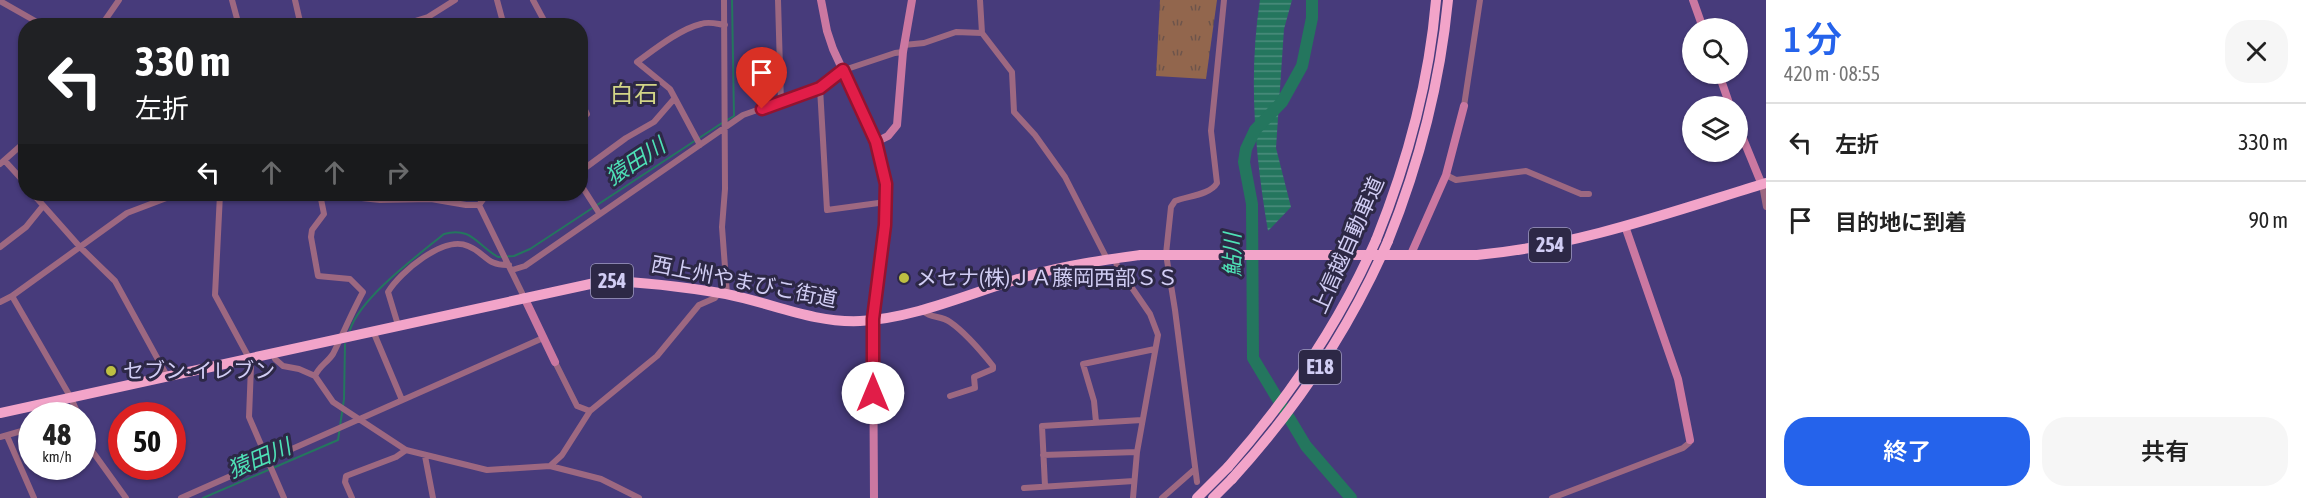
<!DOCTYPE html>
<html lang="ja">
<head>
<meta charset="utf-8">
<style>
  :root { --surface:#fff; --page:#f6f6f6; --text:#222; --muted:#767676; --line:#e0e0e0; --accent:#2563eb }
  body { margin:0; font-family:"Asap Condensed","Noto Sans JP",sans-serif; background:var(--page); color:var(--text); height:100vh; display:flex; flex-direction:column; font-size:22px; white-space:nowrap }
  * { box-sizing:border-box; margin:0 }
  p { font-size:20px; color:var(--muted) }
  .icon { flex:none; width:33px; height:33px; fill:none; stroke:currentColor; stroke-width:2; stroke-linecap:round; stroke-linejoin:round }
  .map { position:relative; flex:1; overflow:hidden }
  .drawer { display:flex; flex-direction:column; background:var(--surface); width:540px }
  .drawer>* { flex:none }
  .banner { position:absolute; left:18px; top:18px; width:570px; height:183px; border-radius:24px; box-shadow:0 2px 4px #0004; background:#202124; color:#fff; overflow:hidden }
  .buttons { position:absolute; left:1682px; top:18px; display:grid; gap:12px }
  .buttons a { display:grid; place-items:center; width:66px; height:66px; border-radius:50%; background:var(--surface); box-shadow:0 2px 4px #0004; font-size:30px }
  .speed { position:absolute; left:18px; top:402px; display:flex; gap:12px; font-size:30px; font-weight:700; text-align:center }
  .speed>* { display:grid; place-content:center; width:78px; height:78px; border-radius:50%; background:var(--surface); box-shadow:0 2px 4px #0004; line-height:1 }
  .speed small { font-size:15px; font-weight:400 }
  .speed .limit { border:9px solid #d22; background:#fff; color:#111 }
  .pin { position:absolute; display:grid; place-items:center; width:51px; height:51px; color:#fff; margin:-62px -26px; border-radius:50% 50% 50% 0; rotate:-45deg; box-shadow:0 0 6px #0007 }
  .pin .icon { rotate:45deg }
  .me { position:absolute; width:66px; margin:-33px; rotate:0deg; stroke-linejoin:round; filter:drop-shadow(0 0 4px #0008) }
  .turn { display:flex; align-items:center; gap:21px; height:126px; padding:0 18px; font-size:27px }
  .turn .icon { width:78px; height:78px; stroke-width:2.5 }
  .turn b { display:block; font-size:42px; line-height:51px }
  .lanes { display:flex; align-items:center; height:57px; padding:0 18px; background:#0003; justify-content:center; gap:30px; direction:ltr }
  .lanes .off { opacity:.35 }
  .round { display:grid; place-items:center; flex:none; width:63px; height:63px; border-radius:24px; background:var(--page) }
  .headline { display:flex; align-items:center; justify-content:space-between; height:102px; padding:0 18px }
  h1 { font-size:36px; font-weight:600; line-height:45px; color:var(--accent) }
  .button { display:flex; gap:12px; margin-top:auto; padding:12px 18px }
  .button a { flex:1; height:69px; border-radius:24px; background:var(--accent); color:#fff; font-size:24px; font-weight:600; line-height:69px; text-align:center }
  .button a+a { background:var(--page); color:var(--text) }
  ul { padding:0; list-style:none }
  li { display:flex; align-items:center; gap:18px; height:78px; padding:0 18px; border-top:2px solid var(--line) }
  li div { flex:1 }
  li b { display:block; font-size:22px }
  li em { font-style:normal }
  main { display:flex; flex:1; min-height:0 }
  .map>svg:first-child { display:block }
</style>
</head>
<body>
<main>
<div class="map">
<svg width="1766" height="498" viewBox="0 0 1766 498">
  <defs>
    <pattern id="grass-tufts" width="24" height="20" patternUnits="userSpaceOnUse" patternTransform="scale(1.5)"><rect width="24" height="20" fill="#92664d"/><path d="M3 7l-1-3M5 7V3M7 7l1-3M15 17l-1-3M17 17v-4M19 17l1-3" fill="none" stroke="#6d544b"/></pattern>
    <pattern id="water-rules" width="6" height="5" patternUnits="userSpaceOnUse" patternTransform="scale(1.5)"><rect width="6" height="5" fill="#24765e"/><path d="M0 2.5h6" fill="none" stroke="#4d8e7e"/></pattern>
  </defs>
  <rect width="100%" height="100%" fill="#473b7b"/>
  <!-- grass -->
  <path fill="url(#grass-tufts)" d="M1160,0H1217L1206,79L1156,76Z"/>
  <!-- water -->
  <path fill="url(#water-rules)" d="M1260,0H1292L1284,29L1276,148L1291,207L1268,231C1255,154 1248,77 1260,0Z"/>
  <g fill="none" stroke-linecap="round" stroke-linejoin="round">
    <!-- stream -->
    <path stroke="#24765e" stroke-width="2" d="M727,120L734,116L732,0
      M350,330C360,298 417,256 444,234C471,226 477,245 498,257L514,256L530,249L722,123
      M203,498L338,440L344,399L345,344"/>
    <!-- river -->
    <path stroke="#24765e" stroke-width="12" d="M1312,0V18L1302,66L1282,102L1255,130L1246,149L1244,162L1252,204L1253,358L1306,446L1351,498"/>
    <!-- street -->
    <path stroke="#9d6881" stroke-width="6" d="M232,0L239,26
      M295,0L301,26
      M497,0L504,26
      M533,0L547,26
      M724,0L725,189L722,227L727,294
      M778,0L781,103
      M980,0L982,33L1012,72L1014,112L1035,135L1065,177L1107,259
      M0,1L44,26
      M101,26L119,0
      M399,26L428,17L455,0
      M904,45L924,43L956,32L982,33
      M820,88L827,210L886,202
      M580,99L587,114L580,119
      M1464,106L1480,0
      M700,145L670,89L637,62C655,49 680,29 701,24C709,21 717,24 725,25
      M5,161L26,184
      M0,164L26,141
      M1446,175L1456,180L1526,171L1581,194H1589
      M1762,185L1766,207
      M33,194L80,247L115,281L167,376
      M220,194L215,295L249,358L251,366L249,417L284,498
      M325,194L380,200L431,199L466,205H479
      M479,205L524,297
      M479,205L487,194
      M599,213L583,188L581,171L626,138L654,122L674,99
      M0,247L26,227L43,206
      M1115,258L1117,266L1150,314L1158,335L1137,452L1133,498
      M512,270L525,266L743,115L820,88L844,70L895,53L903,52
      M12,296L71,398L79,416
      M0,302L12,296L127,213L177,194
      M921,309C930,319 940,315 950,322C966,333 981,351 993,366V369L974,377L975,388L950,396
      M398,325L388,292C400,272 444,235 468,246C486,253 486,266 509,265
      M373,331L402,400
      M273,354L275,359L283,366L299,369L315,376L333,402L406,450L487,470L550,466L601,479L639,498
      M555,362L577,406L590,411
      M315,376C319,366 327,363 333,354C343,334 352,312 363,292L350,279L318,276L311,237L312,230L324,214L320,194
      M67,416L77,412
      M1096,422L1094,401L1083,364L1155,349
      M82,427L90,448L126,498
      M7,436L34,498
      M0,437L32,428
      M1043,455L1137,452
      M425,456L433,498
      M550,466L562,455L590,411L657,356L699,305L715,298L719,293
      M1197,482L1175,310L1166,254L1171,207L1175,201C1187,196 1210,195 1217,183L1211,131L1224,0
      M1045,486L1042,426L1142,420
      M1024,488L1134,481
      M181,498L543,338
      M352,498L345,482L346,476L396,457L406,450
      M1162,498L1195,469
      M1552,498L1683,448L1689,443L1690,440"/>
    <!-- secondary -->
    <path stroke="#cb78a1" stroke-width="8" d="M821,0L827,31L833,49L876,142L886,184L885,225L873,319L874,498
      M1693,0L1703,28
      M1719,74L1730,106
      M1737,124L1762,185
      M876,142L888,136L897,125L903,52L912,0
      M1625,226L1678,379L1690,440
      M1411,254L1446,175L1464,106
      M524,297L555,362"/>
    <!-- highway -->
    <path stroke="#f2a4c9" stroke-width="10" d="M1376,240C1407,163 1429,83 1436,0
      M1388,241C1419,164 1440,83 1448,0
      M0,413L604,281C646,282 685,287 726,294C772,303 813,323 860,321C919,318 976,290 1032,275C1067,265 1104,260 1140,255H1477C1577,246 1671,212 1766,183
      M1197,498L1228,467
      M1213,498L1232,479"/>
    <!-- highway-bridge -->
    <path stroke="#f2a4c9" stroke-width="10" d="M1228,467C1289,398 1339,324 1376,240
      M1232,479C1297,408 1349,330 1388,241"/>
  </g>
  <g fill="none" stroke-linecap="round" stroke-linejoin="round">
    <!-- route casing -->
    <g stroke="#92132f" stroke-width="15">
      <path id="route" d="M762,109L820,88L843,70L876,142L886,184L885,225L873,319V393"/>
    </g>
    <!-- route -->
    <use href="#route" stroke="#e11d48" stroke-width="10"/>
  </g>
  <!-- markers -->
  <g fill="#bebf42" stroke="#2d2846" stroke-width="2">
    <circle cx="904" cy="278" r="6"/>
    <circle cx="111" cy="371" r="6"/>
  </g>
  <g text-anchor="middle" stroke-width="6" stroke-linejoin="round" paint-order="stroke">
    <!-- shield labels -->
    <g fill="#2d2846" stroke="#a09cc0" stroke-width="1.5">
      <rect x="1529" y="228" width="42" height="34" rx="4.5"/>
      <rect x="591" y="264" width="42" height="34" rx="4.5"/>
      <rect x="1299" y="350" width="42" height="34" rx="4.5"/>
    </g>
    <g font-size="20" font-weight="bold" fill="#d1cdf4">
      <text x="1550" y="252">254</text>
      <text x="612" y="288">254</text>
      <text x="1320" y="374">E18</text>
    </g>
    <!-- street labels -->
    <g font-size="21" fill="#d1cdf4" stroke="#2d2846">
      <text transform="translate(1348 245) rotate(-66)" y="7">上信越自動車道</text>
      <text transform="translate(744 282) rotate(11)" y="7">西上州やまびこ街道</text>
    </g>
    <!-- poi labels -->
    <g font-size="21" fill="#d1cdf4" stroke="#2d2846" text-anchor="start">
      <text x="916" y="285">メセナ(株)ＪＡ藤岡西部ＳＳ</text>
      <text x="123" y="378">セブン-イレブン</text>
    </g>
    <!-- water labels -->
    <g font-size="22" font-style="italic" fill="#4ee1b6" stroke="#2d2846">
      <text transform="translate(635 161) rotate(-33)" y="8">猿田川</text>
      <text transform="translate(1232 255) rotate(-90)" y="8">鮎川</text>
      <text transform="translate(259 458) rotate(-23)" y="8">猿田川</text>
    </g>
    <!-- quarter labels -->
    <g font-size="24" fill="#d2d587" stroke="#2d2846">
      <text x="634" y="102">白石</text>
    </g>
  </g>
</svg>
<div class="buttons">
<a><svg class="icon" aria-label="search" viewBox="0 0 24 24"><circle cx="10" cy="10" r="6"/><path d="M15 15l6 6"/></svg></a>
<a><svg class="icon" aria-label="layers" viewBox="0 0 24 24"><path d="M12 4l9 5-9 5-9-5zM3 14l9 5 9-5"/></svg></a>
</div>
<div class="speed"><div>48<small>km/h</small></div><div class="limit">50</div></div>
<div class="pin" style="left:762px;top:109px;background:#d93025"><svg class="icon" aria-label="arrive" viewBox="0 0 24 24"><path d="M6 21V4h12l-3 4 3 4H6"/></svg></div>
<svg class="me" style="left:873px;top:393px" viewBox="-20 -20 40 40"><circle r="19" fill="#fff"/><path d="M0-13L10 11 0 6-10 11z" fill="#e11d48"/></svg>
<div class="banner">
<div class="turn"><svg class="icon" aria-label="left" viewBox="0 0 24 24"><path d="M17 20v-9H6M10 6l-5 5 5 5"/></svg><div><b>330 m</b>左折</div></div>
<div class="lanes"><svg class="icon" aria-label="left" viewBox="0 0 24 24"><path d="M17 20v-9H6M10 6l-5 5 5 5"/></svg><svg class="icon off" aria-label="ahead" viewBox="0 0 24 24"><path d="M12 20V5M6 11l6-6 6 6"/></svg><svg class="icon off" aria-label="ahead" viewBox="0 0 24 24"><path d="M12 20V5M6 11l6-6 6 6"/></svg><svg class="icon off" aria-label="right" viewBox="0 0 24 24"><path d="M7 20v-9h11M14 6l5 5-5 5"/></svg></div>
</div>
</div>
<section class="drawer">
<div class="headline"><div><h1>1 分</h1><p>420 m · 08:55</p></div><a class="round"><svg class="icon" aria-label="close" viewBox="0 0 24 24"><path d="M6 6l12 12M18 6L6 18"/></svg></a></div>
<ul>
<li><svg class="icon" aria-label="left" viewBox="0 0 24 24"><path d="M17 20v-9H6M10 6l-5 5 5 5"/></svg><div><b>左折</b></div><em>330 m</em></li>
<li><svg class="icon" aria-label="arrive" viewBox="0 0 24 24"><path d="M6 21V4h12l-3 4 3 4H6"/></svg><div><b>目的地に到着</b></div><em>90 m</em></li>
</ul>
<div class="button"><a>終了</a><a>共有</a></div>
</section>
</main>
</body>
</html>
